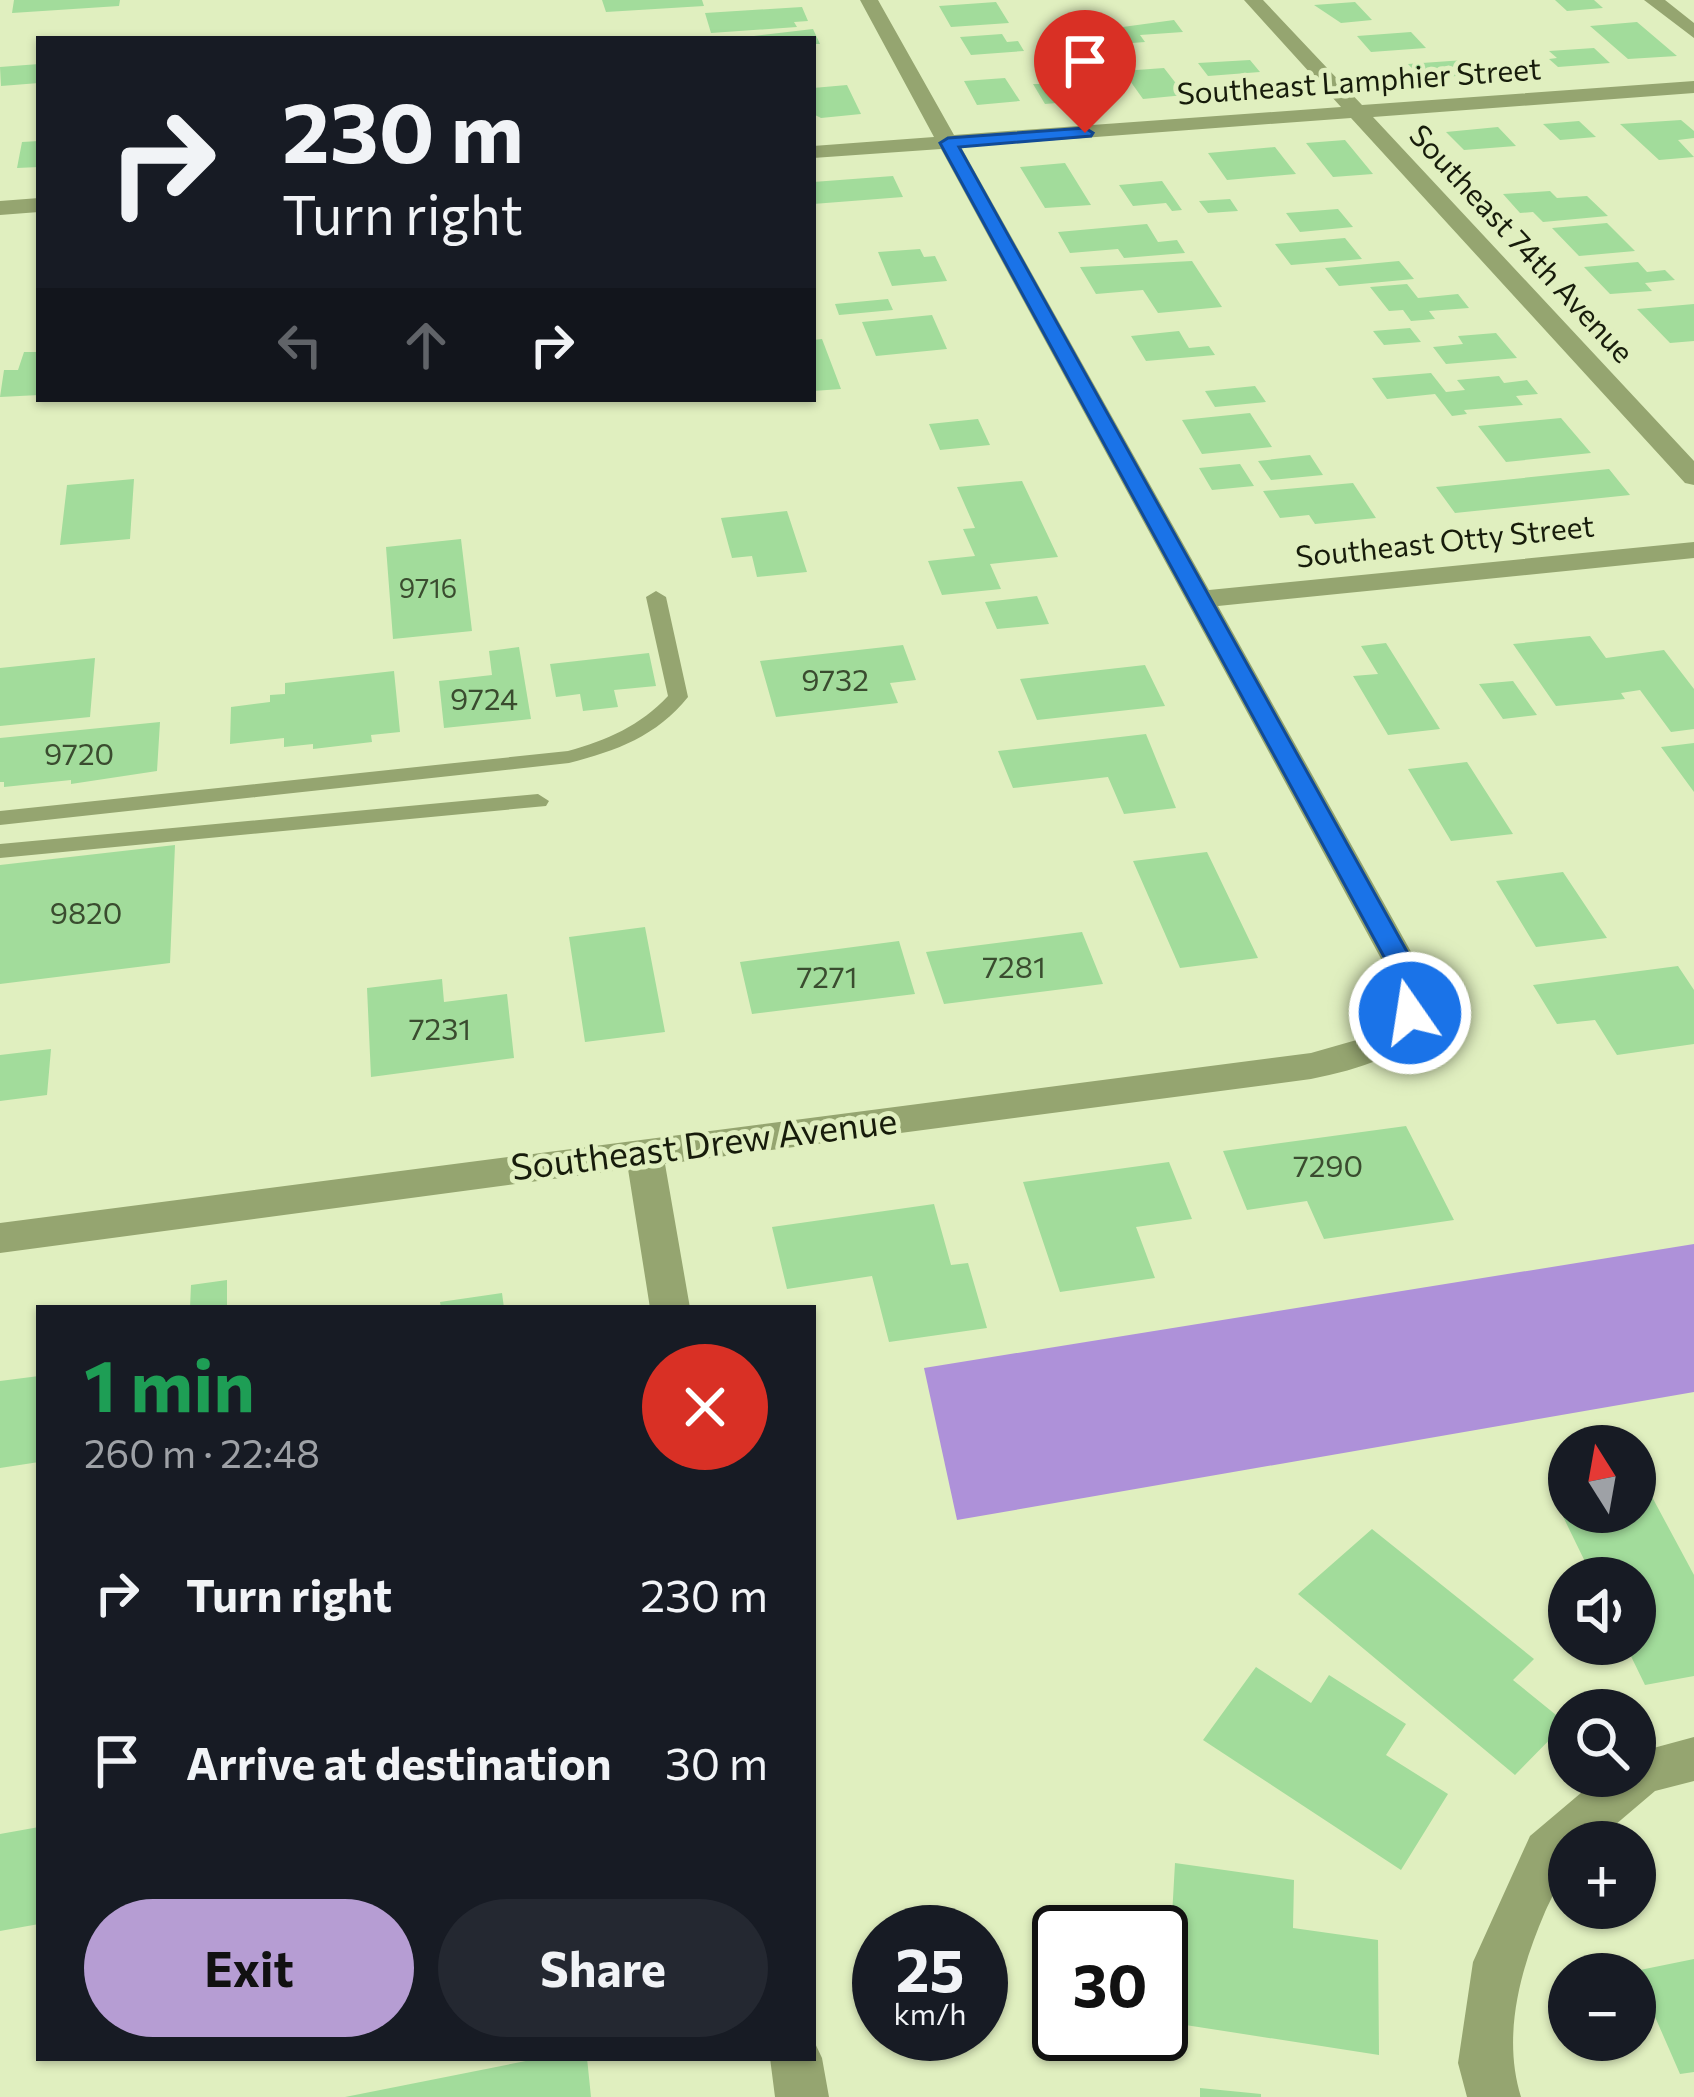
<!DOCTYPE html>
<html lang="en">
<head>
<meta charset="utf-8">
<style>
  :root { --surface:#171b24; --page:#242831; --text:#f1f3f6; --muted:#9ea1a6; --accent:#b69dd3 }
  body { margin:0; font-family:Commissioner,sans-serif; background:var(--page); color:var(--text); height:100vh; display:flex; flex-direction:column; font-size:45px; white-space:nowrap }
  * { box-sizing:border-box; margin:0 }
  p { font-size:39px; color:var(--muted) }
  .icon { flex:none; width:66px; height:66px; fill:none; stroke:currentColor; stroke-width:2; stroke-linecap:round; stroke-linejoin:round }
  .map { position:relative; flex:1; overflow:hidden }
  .details { position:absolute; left:36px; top:1305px; width:780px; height:756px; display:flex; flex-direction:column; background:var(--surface); border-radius:0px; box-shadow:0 3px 9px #0004 }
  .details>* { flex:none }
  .guide { position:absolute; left:36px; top:36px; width:780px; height:366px; border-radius:0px; box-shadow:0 3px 9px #0004; background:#171b24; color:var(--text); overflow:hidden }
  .needle { width:78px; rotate:349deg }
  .tools { position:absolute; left:1548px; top:1425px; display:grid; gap:24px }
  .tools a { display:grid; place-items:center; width:108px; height:108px; border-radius:50%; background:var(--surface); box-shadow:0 3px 9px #0004; font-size:60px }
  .speed { position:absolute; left:852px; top:1905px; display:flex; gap:24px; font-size:60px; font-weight:700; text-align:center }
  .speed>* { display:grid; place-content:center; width:156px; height:156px; border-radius:50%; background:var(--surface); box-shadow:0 3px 9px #0004; line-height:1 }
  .speed small { font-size:30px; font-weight:400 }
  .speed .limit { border:6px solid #111; border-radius:18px; background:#fff; color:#111 }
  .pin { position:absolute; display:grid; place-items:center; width:102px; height:102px; color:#fff; margin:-123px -51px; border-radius:50% 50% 50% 0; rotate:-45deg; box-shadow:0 0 12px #0007 }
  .pin .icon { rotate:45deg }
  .me { position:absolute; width:132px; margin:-66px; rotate:347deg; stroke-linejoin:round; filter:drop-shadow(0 0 9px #0008) }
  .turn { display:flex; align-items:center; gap:42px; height:252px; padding:0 48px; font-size:54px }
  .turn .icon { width:156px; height:156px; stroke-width:2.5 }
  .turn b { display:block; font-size:84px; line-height:102px }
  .lanes { display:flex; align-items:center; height:114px; padding:0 48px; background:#0003; justify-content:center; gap:60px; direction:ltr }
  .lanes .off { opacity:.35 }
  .round { display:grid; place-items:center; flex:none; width:126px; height:126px; border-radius:63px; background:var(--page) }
  .overview { display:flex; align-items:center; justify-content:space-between; height:204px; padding:0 48px }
  h1 { font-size:72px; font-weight:700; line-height:90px; color:#1e9e55 }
  .button { display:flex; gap:24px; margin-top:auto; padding:24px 48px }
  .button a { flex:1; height:138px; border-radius:72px; background:var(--accent); color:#111; font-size:48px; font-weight:700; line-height:138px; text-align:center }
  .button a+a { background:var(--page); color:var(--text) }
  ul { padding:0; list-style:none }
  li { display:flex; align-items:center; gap:36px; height:168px; padding:0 48px }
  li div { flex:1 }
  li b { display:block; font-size:45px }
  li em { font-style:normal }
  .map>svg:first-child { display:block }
</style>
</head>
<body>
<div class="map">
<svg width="1694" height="2097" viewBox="0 0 1694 2097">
  <rect width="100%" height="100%" fill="#e0efbf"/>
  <!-- forest -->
  <path fill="#ae91d9" d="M1694,1244V1392L957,1520L924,1368Z"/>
  <!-- building -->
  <path fill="#a2dc9b" d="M14,0H120L119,6L12,13Z
    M602,0H702L704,6L606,12Z
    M1555,0H1594L1603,8L1567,11Z
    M996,2L1009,23L951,27L939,6Z
    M1355,2L1372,20L1341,23L1314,5Z
    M802,7L808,21L794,22L797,27L711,33L705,13Z
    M1174,20L1183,32L1140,35L1145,42L1119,44L1108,29Z
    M1637,22L1677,56L1628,59L1590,26Z
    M813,29L820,44H813V39H729Z
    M1411,32L1426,48L1371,52L1357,36Z
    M1002,34L1007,42L1018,41L1024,51L971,55L960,37Z
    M1594,48L1610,63L1558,67L1549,59L1557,58L1549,51Z
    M1250,60L1260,72L1208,76L1198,63Z
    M1464,60L1479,74L1422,79L1408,64Z
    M39,64V83L1,86L0,67Z
    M1164,68L1185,95L1143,99L1123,71Z
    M1061,74L1067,82L1080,81L1093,100L1045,104L1033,84H1042L1037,75Z
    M1005,78L1020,101L977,105L964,81Z
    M847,85L861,114L821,118L813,114V88Z
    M1681,120L1694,131V138L1678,140L1694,157L1659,160L1620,124Z
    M1579,121L1596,137L1560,140L1543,124Z
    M1498,127L1516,146L1464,150L1446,132Z
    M1345,140L1373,174L1333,177L1306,143Z
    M39,141V167L17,168L22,142Z
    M1275,147L1296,174L1227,180L1208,153Z
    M1065,163L1091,205L1045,208L1020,167Z
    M893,176L903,197L813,204V182Z
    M1162,181L1182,210L1172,211L1166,203L1133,206L1119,185Z
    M1550,191L1557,198L1587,196L1608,216L1543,222L1533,212L1520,213L1503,194Z
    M1230,199L1238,211L1208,213L1199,201Z
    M1338,209L1353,227L1300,232L1286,213Z
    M1607,223L1635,251L1579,256L1552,228Z
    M1147,224L1158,242L1177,240L1185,253L1124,258L1118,249L1070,253L1058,232Z
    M1345,238L1362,259L1291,265L1275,244Z
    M920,249L924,257L935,256L947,281L892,286L878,252Z
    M1192,261L1222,307L1158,313L1143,290L1096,294L1080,267Z
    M1399,261L1414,279L1339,286L1325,268Z
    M1638,262L1647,272L1665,270L1675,280L1645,283L1652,291L1610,294L1584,267Z
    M1407,284L1418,298L1458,294L1469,308L1429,311L1435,319L1411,321L1403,310L1389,311L1370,287Z
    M888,299L893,310L839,315L835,304Z
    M1694,304V341L1670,343L1637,309Z
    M932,315L947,349L876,356L862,322Z
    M1410,328L1421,342L1384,345L1373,331Z
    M1179,331L1189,348L1209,346L1215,355L1146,361L1131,336Z
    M1496,333L1517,358L1446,364L1433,347L1463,344L1458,336Z
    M822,339L841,389L813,391V340Z
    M24,352H39V395L0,397L4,370H18Z
    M1431,373L1446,392L1465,390L1457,380L1499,376L1504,383L1527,380L1538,394L1516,396L1523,405L1464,410L1467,414L1452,416L1435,394L1387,399L1372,378Z
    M1255,386L1266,402L1215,407L1205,391Z
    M1250,413L1272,447L1202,454L1182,420Z
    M1561,418L1591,453L1506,462L1478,426Z
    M978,419L990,445L940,450L929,424Z
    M1310,455L1323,475L1271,480L1258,461Z
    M1240,464L1254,486L1212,490L1199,468Z
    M1609,469L1630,495L1455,513L1436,487Z
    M134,479L130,539L60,545L67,485Z
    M1022,481L1058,557L990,564L1001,589L942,595L928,561L975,556L963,529L975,528L957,487Z
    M1353,483L1376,518L1315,524L1309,515L1280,518L1263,491Z
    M787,511L807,572L757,577L752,556L732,558L721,518Z
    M461,539L472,631L393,639L386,547Z
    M1037,596L1049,624L997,629L985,602Z
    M1590,636L1606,658L1664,650L1694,689V729L1671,732L1640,690L1621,693L1625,699L1556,706L1513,644Z
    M1386,643L1440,729L1388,735L1353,676L1378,674L1361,646Z
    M903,645L916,680L890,683L898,703L776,717L760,661Z
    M519,647L531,719L444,728L439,681L492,675L489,651Z
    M649,653L656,686L614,690L618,707L583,711L580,694L556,697L550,664Z
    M95,658L90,717L0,726V668Z
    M1145,665L1165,706L1037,720L1020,679Z
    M394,671L400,732L371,735L372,742L313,749V744L284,747V738L230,744L231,707L270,702V695L285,694V683Z
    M1513,681L1537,715L1503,719L1479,684Z
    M160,722L157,771L71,784V780L4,787V782H0V738Z
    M1146,734L1176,808L1124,814L1108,777L1013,788L998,751Z
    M1694,743V792L1661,747Z
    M1467,762L1513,834L1451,841L1408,769Z
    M175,845L170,963L0,984V865Z
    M1207,852L1258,958L1180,968L1133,861Z
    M1563,872L1607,938L1536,947L1496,881Z
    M645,927L665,1032L585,1042L569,937Z
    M1082,932L1103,984L944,1004L926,952Z
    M899,941L915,994L752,1014L740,962Z
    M1678,966L1694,990V1044L1617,1055L1595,1020L1557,1024L1533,985Z
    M442,979L444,1002L507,994L514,1058L371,1077L367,988Z
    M51,1049L47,1095L0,1101V1055Z
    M1406,1126L1454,1220L1324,1239L1307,1201L1247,1210L1223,1151Z
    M1169,1162L1192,1219L1136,1227L1155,1278L1060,1292L1023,1182Z
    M934,1204L951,1265L968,1263L987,1328L889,1342L872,1276L787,1289L772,1227Z
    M227,1280V1308H190L191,1285Z
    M502,1293L504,1308H441L440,1302Z
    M39,1376V1462L0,1468V1381Z
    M1644,1482L1694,1575V1676L1645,1685L1625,1644H1635V1578H1593L1554,1498L1569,1495V1512H1635V1484Z
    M1372,1529L1534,1659L1513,1680L1566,1723L1515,1775L1298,1594Z
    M1256,1667L1311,1703L1329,1675L1406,1724L1386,1755L1448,1794L1401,1870L1203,1740Z
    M39,1827V1924L0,1931V1834Z
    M1175,1863L1294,1880L1293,1928L1378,1940L1379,2055L1166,2022Z
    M1694,1959V2072L1680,2074L1635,1971Z
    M541,2058H587L591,2097H345Z
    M1200,2088L1261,2094V2097H1200Z"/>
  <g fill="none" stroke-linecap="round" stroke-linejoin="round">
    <!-- lane -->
    <path fill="#95a570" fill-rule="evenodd" d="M656,591L666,597L688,697C657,736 616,751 569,763L0,825V811L568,751C607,740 640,726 668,696L646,597Z
      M538,794L549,801L546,806L0,858V844Z"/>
    <!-- street -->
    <path fill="#95a570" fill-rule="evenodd" d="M860,0H878L954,135L1341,107L1244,0H1263L1362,105L1694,81V93L1373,117L1694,461V485L1685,483L1351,118L961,147L1209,590L1694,542V558L1218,606L1419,966C1445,1048 1376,1065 1311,1079L665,1164L690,1308H650L628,1169L0,1253V1223L1311,1053L1360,1039L1387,1020L1392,990L1385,966L941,149L813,158V146L934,137Z
      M1644,0H1665L1694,23V38Z
      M39,198V212L0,215V201Z
      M1694,1737V1781L1655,1791L1595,1842H1569C1569,1867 1556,1888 1545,1912C1520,1970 1502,2036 1521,2097H1467L1458,2063L1473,1962L1530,1836L1601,1776H1635V1753Z
      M813,2039L822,2058L829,2097H775L770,2058H813Z"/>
  </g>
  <!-- route -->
  <path fill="#1a73e8" stroke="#114b97" stroke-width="3" d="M1085,128L1093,133L1091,136L959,147L1415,966L1423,983L1419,1019H1400C1392,1004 1396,983 1389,966L940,143L948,138Z"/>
  <g text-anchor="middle" stroke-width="10" stroke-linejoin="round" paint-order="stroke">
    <!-- far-number labels -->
    <g font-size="27" fill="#3a4c2f">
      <text x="428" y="598">9716</text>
    </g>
    <!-- far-street labels -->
    <g font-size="30" fill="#171c0b" stroke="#e0efbf">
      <text transform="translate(1359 82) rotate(-4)" y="10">Southeast Lamphier Street</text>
      <text transform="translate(1521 244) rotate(47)" y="10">Southeast 74th Avenue</text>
      <text transform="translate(1445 542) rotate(-6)" y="10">Southeast Otty Street</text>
    </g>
    <!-- number labels -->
    <g font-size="30" fill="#3a4c2f">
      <text x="835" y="691">9732</text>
      <text x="484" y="710">9724</text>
      <text x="79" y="765">9720</text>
      <text x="86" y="924">9820</text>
      <text x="1014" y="978">7281</text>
      <text x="827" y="988">7271</text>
      <text x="440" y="1040">7231</text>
      <text x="1328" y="1177">7290</text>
    </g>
    <!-- street labels -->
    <g font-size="36" fill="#171c0b" stroke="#e0efbf">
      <text transform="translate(704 1144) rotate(-7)" y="13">Southeast Drew Avenue</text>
    </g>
  </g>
</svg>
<div class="tools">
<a><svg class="needle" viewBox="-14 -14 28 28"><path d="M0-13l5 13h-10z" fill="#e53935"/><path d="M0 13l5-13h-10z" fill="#9ea1a6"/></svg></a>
<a><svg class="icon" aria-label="sound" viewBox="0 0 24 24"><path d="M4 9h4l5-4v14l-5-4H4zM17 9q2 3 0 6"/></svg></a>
<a><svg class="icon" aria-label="search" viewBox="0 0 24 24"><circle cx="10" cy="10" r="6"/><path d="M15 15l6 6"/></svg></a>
<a>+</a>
<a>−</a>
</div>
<div class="speed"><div>25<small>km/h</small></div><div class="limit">30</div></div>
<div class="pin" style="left:1085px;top:133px;background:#d93025"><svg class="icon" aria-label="arrive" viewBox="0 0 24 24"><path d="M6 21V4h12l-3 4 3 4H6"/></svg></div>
<svg class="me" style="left:1410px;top:1013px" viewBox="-20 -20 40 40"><circle r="17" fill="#1a73e8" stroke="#fff" stroke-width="3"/><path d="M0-11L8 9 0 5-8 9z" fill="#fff"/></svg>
<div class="guide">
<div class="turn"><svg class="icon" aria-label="right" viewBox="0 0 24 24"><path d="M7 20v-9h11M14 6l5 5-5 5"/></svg><div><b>230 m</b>Turn right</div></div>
<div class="lanes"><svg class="icon off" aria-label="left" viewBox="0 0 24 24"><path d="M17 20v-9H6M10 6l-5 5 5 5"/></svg><svg class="icon off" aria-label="ahead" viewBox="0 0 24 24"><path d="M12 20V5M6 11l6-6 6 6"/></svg><svg class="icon" aria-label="right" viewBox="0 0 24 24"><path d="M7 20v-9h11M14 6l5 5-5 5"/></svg></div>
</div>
<section class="details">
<div class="overview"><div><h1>1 min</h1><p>260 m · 22:48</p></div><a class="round" style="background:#d93025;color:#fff"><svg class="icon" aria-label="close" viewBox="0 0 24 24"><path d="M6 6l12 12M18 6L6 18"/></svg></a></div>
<ul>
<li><svg class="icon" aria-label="right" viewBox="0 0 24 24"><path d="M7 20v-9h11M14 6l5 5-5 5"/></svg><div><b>Turn right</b></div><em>230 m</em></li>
<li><svg class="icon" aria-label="arrive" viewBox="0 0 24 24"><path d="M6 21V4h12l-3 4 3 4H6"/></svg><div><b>Arrive at destination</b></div><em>30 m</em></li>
</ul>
<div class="button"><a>Exit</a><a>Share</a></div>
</section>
</div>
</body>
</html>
